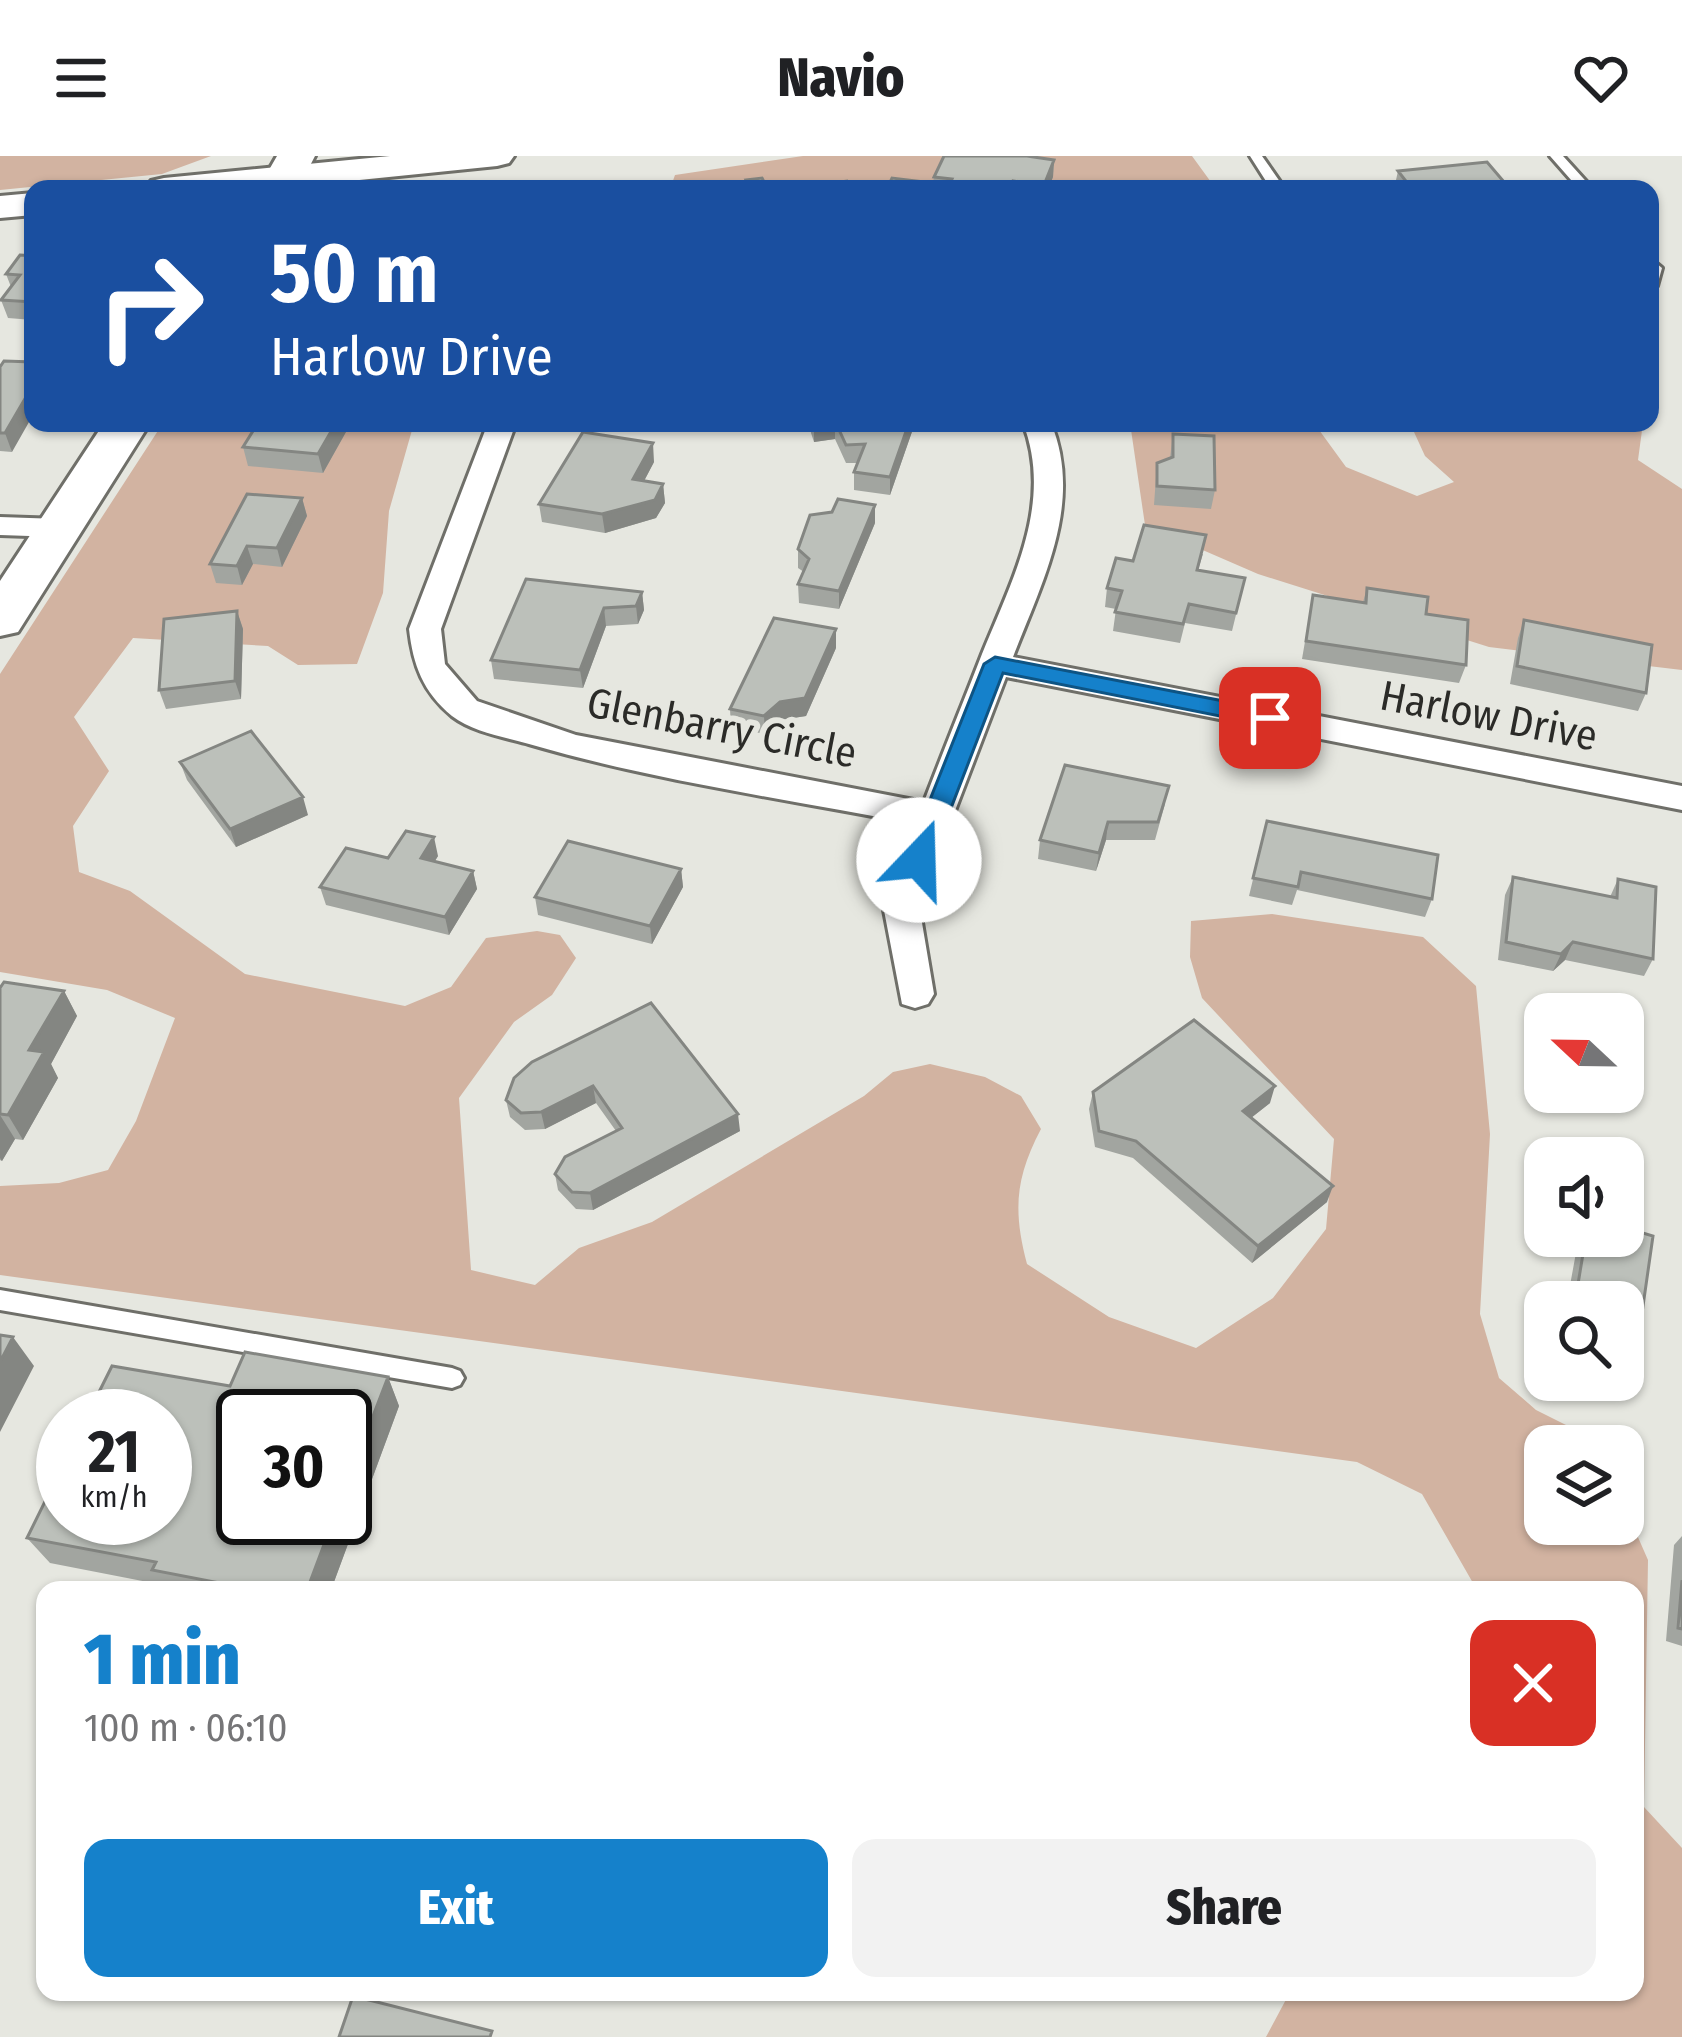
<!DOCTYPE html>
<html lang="en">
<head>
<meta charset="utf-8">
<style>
  :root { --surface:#fff; --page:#f2f2f2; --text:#202124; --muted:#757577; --accent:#1581cb }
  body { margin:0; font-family:"Fira Sans Condensed",sans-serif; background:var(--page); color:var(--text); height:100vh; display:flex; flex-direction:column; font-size:45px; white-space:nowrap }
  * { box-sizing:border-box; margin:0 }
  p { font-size:39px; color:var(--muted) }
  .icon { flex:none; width:66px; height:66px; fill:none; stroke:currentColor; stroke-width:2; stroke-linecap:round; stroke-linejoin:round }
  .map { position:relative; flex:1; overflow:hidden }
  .panel { position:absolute; left:36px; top:1425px; width:1608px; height:420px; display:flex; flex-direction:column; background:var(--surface); border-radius:24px; box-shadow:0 3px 9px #0004 }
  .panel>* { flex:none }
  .guide { position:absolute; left:24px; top:24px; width:1635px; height:252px; border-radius:24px; box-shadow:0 3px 9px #0004; background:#1a4fa0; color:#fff; overflow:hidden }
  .needle { width:78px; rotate:292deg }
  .controls { position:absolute; left:1524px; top:837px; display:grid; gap:24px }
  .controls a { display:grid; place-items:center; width:120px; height:120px; border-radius:24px; background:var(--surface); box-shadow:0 3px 9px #0004; font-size:60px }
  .speed { position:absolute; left:36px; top:1233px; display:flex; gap:24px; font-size:60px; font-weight:700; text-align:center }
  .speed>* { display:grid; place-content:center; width:156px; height:156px; border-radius:50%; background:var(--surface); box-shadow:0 3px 9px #0004; line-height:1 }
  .speed small { font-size:30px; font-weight:400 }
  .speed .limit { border:6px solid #111; border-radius:18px; background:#fff; color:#111 }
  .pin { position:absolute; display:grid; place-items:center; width:102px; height:102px; color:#fff; margin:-51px; border-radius:24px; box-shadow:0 6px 18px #0006 }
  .me { position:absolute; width:132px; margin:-66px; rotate:21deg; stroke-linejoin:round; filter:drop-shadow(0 0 9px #0008) }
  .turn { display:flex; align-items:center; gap:42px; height:252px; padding:0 48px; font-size:54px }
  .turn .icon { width:156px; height:156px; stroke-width:2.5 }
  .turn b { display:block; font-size:84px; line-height:102px }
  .round { display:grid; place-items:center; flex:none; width:126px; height:126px; border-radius:24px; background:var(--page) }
  .head { display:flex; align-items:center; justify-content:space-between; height:204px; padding:0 48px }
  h1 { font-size:72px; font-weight:800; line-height:90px; color:var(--accent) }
  .action { display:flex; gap:24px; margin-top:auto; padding:24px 48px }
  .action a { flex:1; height:138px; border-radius:24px; background:var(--accent); color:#fff; font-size:48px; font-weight:800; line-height:138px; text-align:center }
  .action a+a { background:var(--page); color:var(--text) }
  header { display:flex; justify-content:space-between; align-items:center; height:156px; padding:0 48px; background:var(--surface); font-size:54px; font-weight:800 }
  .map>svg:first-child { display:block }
</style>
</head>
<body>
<header><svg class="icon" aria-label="menu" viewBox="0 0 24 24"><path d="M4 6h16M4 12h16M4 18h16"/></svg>Navio<svg class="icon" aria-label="heart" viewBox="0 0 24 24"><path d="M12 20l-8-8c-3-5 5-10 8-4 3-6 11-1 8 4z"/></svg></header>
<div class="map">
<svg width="1682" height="1881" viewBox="0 0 1682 1881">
  <rect width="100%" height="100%" fill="#e6e7e0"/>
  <!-- green -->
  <path fill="#d2b3a1" d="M0,0H211L162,18L0,34Z
    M803,0H1192L1216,33H670L675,19Z
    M163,267H414L389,355L383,437L357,508L298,509L268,490L133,482L74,561L109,615L73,670L79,716L130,735L245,818L405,850L451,831L486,782L537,775L560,779L576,802L552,839L514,866L459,942L471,1114L535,1129L579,1092L652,1066L864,940L893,916L930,908L985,921L1021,940L1041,973C1015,1022 1013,1055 1027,1108L1109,1161L1196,1192L1273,1142L1326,1073L1334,983L1202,842L1190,801L1191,765L1272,758L1423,781L1476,830L1490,978L1480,1158L1499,1222L1536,1254L1596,1284L1598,1290H1545V1368H1623V1347L1648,1404L1644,1651L1682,1692V1881H1266L1290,1836H1635V1434H1477L1422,1338L1357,1306L0,1119V1030L59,1027L108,1014L136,965L175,862L107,834L0,816V518Z
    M1130,267H1314L1346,311L1417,340L1454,326L1425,300L1414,276L1436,267H1643L1638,304L1682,333V514L1489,491L1258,418L1145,369Z"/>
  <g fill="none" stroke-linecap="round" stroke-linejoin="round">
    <!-- service casing -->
    <g stroke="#6f6f69" stroke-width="6">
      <path id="service" d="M1250,0H1262L1285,33H1271Z
        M1550,0H1563L1593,33H1579Z
        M1650,102L1662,112L1657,130L1650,134Z
        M0,1134L452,1212L460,1215L464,1222L460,1229L452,1232L0,1154Z"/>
    </g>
    <!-- minor casing -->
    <g stroke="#6f6f69" stroke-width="6">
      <path id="minor" d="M488,267H516L441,473L445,508L477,545L576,579L924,646C943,596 963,547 982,498C1012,424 1054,347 1023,267H1051C1084,347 1042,426 1013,501L1682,630V654L1006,521L919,749L934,838L928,848L915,852L902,848L883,749L915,668C787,643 655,625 529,588C504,581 473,576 452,560C423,536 413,509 409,473Z
        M0,361L59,363L74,372L59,381L0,379Z"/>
    </g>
    <!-- secondary casing -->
    <g stroke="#6f6f69" stroke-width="6">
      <path id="secondary" d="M390,0H514L509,7L497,10L271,33H146L151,25L164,22Z
        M33,37V59L0,62V40Z"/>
    </g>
    <!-- primary casing -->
    <g stroke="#6f6f69" stroke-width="6">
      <path id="primary" d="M277,0H315L298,33H258Z
        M104,267H150L18,476L0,480V425Z"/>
    </g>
    <!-- service -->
    <use href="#service" fill="#fff" fill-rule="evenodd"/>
    <!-- minor -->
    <use href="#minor" fill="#fff" fill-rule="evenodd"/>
    <!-- secondary -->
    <use href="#secondary" fill="#fff" fill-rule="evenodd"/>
    <!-- primary -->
    <use href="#primary" fill="#fff" fill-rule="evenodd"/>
  </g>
  <!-- wall -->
  <path fill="#a2a5a0" d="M1054,4L1053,21L1048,33H887L933,27L934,21Z
    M1398,15L1510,33H1394Z
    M33,100V164L8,162L1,144L11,131L6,118Z
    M0,211L12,296L0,295Z
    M351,267L323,317L248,310L243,291Z
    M810,267H915L890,339L854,334V316L858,307H846L835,283L814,286L811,277Z
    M1173,278L1215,334L1211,353L1154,349L1157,307L1170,302Z
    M654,306L644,325L663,328L665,347L656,362L605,377L542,366L539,348Z
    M302,342L307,360L282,411L253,408L242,429L216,427L210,408Z
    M875,367L839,453L799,447L798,428L804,416L798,412V393Z
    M1203,398L1198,414L1245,422L1232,475L1185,467L1180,487L1113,475L1116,453L1105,451L1107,432L1133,405Z
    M526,423L642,436L644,454L638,468L606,470L583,532L494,523L491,504Z
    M1367,432L1426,458L1466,509L1459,527L1302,503L1313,439L1363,446Z
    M237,455L243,473L241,543L166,553L159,534Z
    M1524,464L1646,537L1638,555L1510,528L1518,482Z
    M836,492L806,560L780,564L765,578L731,572L730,553Z
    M180,606L308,659L236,691L187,624Z
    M1165,648L1155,684H1106L1096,715L1038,703L1040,684Z
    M1267,665L1432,743L1425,761L1297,734L1292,749L1249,740Z
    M438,700L435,705L473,715L477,733L449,779L326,749L320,731L388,702Z
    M681,713L683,731L652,788L538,759L535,741Z
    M1513,721L1610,741L1618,723L1653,803L1644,820L1565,804L1553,815L1498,804L1505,739Z
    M0,832L64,835L77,860L51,908L58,922L23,984L15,983L2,1005L0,1004Z
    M532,906L740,975L593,1054L576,1053L558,1034L555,1018L616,975L596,947L545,973L525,974L510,961L506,944Z
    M1093,936L1270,947L1251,962L1327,1046L1252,1107L1133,1002L1095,991L1089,953Z
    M1579,1080H1623L1635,1206L1624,1222L1623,1146H1567Z
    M388,1221L399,1250L331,1434H167L163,1429L50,1407L27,1382L230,1230Z
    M1682,1380V1490L1666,1485L1674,1389Z"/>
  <!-- shaded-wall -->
  <path fill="#848682" d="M1054,4L1053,21L1048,33H1044Z
    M33,229V259L12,296L5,277Z
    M336,267H351L323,317L318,298Z
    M835,267V283L814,286V268Z
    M909,267H915L890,339V321Z
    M653,287L654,306L635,342L633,323Z
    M663,328L665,347L656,362L605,377L602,358Z
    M302,342L307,360L282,411L277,392Z
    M875,349V367L839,453V435Z
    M247,390L253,408L242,429L237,410Z
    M642,436L644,454L638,468L636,450Z
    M604,452L606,470L583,532L580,514Z
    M237,455L243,473L241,543L235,525Z
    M836,473V492L806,560L780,564L765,578L764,560Z
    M303,641L308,659L236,691L230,673Z
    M1108,666L1106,684L1096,715L1099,697Z
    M434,681L438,700L425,720L421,702Z
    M681,713L683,731L652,788L650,770Z
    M473,715L477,733L449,779L445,761Z
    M1573,786L1565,804L1553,815L1561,798Z
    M64,835L77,860L51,908L58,922L23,984L8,959L29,894Z
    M593,930L596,947L545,973L541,956Z
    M1275,930L1270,947L1238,972L1243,955Z
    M738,958L740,975L593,1054L590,1037Z
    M0,959L15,983L2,1005L0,1002Z
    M1333,1030L1327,1046L1252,1107L1258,1090Z
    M13,1181L34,1210L0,1276V1206Z
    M388,1221L399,1250L331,1434H307L334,1362H345V1333Z"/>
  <!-- building -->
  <path fill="#bcc0ba" stroke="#848682" stroke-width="3" d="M944,0H1027L1054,4L1044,29L1013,25L1010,33H887L892,22L949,29L952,23L934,21Z
    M1487,6L1510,33H1412L1398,15Z
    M762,22L765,28L780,26L783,33H744L750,32L746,24Z
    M847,25L851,33H784Z
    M608,27L610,33H564Z
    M689,29L691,33H662Z
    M20,99L33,100V146L1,144L20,119L6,118Z
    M4,205L33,206V229L5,277H0V211Z
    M258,267H336L318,298L243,291Z
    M836,267H909L890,321L854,316L865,288L846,289Z
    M583,276L653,287L633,323L663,328L655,344L602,358L539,348Z
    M1173,278L1214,280L1215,334L1157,330V307L1173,301Z
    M247,338L302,342L277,392L247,390L237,410L210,408Z
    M838,343L875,349L839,435L798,428L809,403L798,393L810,359L832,356Z
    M1144,369L1206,379L1197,414L1245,422L1236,457L1189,448L1183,468L1115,456L1122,435L1107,432L1116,402L1133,405Z
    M526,423L642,436L636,450L604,452L580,514L491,504Z
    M1367,432L1428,441L1426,458L1468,464L1466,509L1306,485L1313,439L1366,447Z
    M237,455L235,525L159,534L164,463Z
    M774,462L836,473L805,542L780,546L764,560L730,553Z
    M1524,464L1652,489L1646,537L1517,510Z
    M251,575L303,641L230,673L180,606Z
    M1065,609L1169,630L1158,666H1108L1099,697L1040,684Z
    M1267,665L1438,699L1432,743L1301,716L1298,731L1253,722Z
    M406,675L434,681L421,702L473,715L445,761L320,731L346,692L388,702Z
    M568,685L681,713L650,770L535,741Z
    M1513,721L1617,742L1618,723L1656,731L1653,803L1573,786L1561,798L1506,786Z
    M4,826L64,835L29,894L44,896L8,959L0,958V832Z
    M651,847L738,958L590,1037L572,1036L555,1018L565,1001L622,972L593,930L541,956L521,957L506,944L514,922L532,906Z
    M1194,864L1275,930L1243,955L1333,1030L1258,1090L1136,985L1099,975L1093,936Z
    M1623,1071L1653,1080L1635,1206L1623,1203V1146H1575L1586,1080H1623Z
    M0,1179L13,1181L0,1206Z
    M245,1196L388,1221L345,1333V1260H243V1362H334L307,1434H256L152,1414L156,1406L27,1382L63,1309V1362H165V1260H87L112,1210L230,1230Z
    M1682,1424V1473L1678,1472Z
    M353,1840L492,1875L490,1881H339Z"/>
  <!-- route -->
  <path fill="#1581cb" stroke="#0e5484" stroke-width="3" d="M995,501L1270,554L1281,562L1270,570L1003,517L931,704L927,711H910L906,704L984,508Z"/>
  <g text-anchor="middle" stroke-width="12" stroke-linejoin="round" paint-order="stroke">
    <!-- street labels -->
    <g font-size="42" fill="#2b2b28" stroke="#e6e7e0">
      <text transform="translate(1489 559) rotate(11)" y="15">Harlow Drive</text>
      <text transform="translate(722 571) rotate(11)" y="15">Glenbarry Circle</text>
    </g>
  </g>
</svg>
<div class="controls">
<a><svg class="needle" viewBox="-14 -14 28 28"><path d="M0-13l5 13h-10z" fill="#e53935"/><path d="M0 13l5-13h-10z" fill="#757577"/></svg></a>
<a><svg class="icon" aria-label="sound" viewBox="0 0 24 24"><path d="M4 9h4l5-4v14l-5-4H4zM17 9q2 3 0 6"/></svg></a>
<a><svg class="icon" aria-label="search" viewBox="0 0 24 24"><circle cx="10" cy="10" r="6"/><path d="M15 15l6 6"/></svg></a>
<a><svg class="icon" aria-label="layers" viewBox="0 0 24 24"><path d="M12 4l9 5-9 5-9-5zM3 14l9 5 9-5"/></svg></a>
</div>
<div class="speed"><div>21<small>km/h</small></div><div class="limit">30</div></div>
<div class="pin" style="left:1270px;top:562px;background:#d93025"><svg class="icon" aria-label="arrive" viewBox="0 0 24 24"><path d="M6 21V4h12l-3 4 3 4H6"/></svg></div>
<svg class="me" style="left:919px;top:704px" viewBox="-20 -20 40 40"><circle r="19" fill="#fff"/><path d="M0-13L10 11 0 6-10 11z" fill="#1581cb"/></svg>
<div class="guide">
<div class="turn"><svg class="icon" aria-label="right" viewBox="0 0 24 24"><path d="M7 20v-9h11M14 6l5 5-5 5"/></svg><div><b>50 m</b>Harlow Drive</div></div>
</div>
<section class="panel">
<div class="head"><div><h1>1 min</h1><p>100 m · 06:10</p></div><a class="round" style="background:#d93025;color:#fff"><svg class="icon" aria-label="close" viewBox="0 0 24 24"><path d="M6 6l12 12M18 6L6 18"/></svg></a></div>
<div class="action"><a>Exit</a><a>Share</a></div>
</section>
</div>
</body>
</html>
